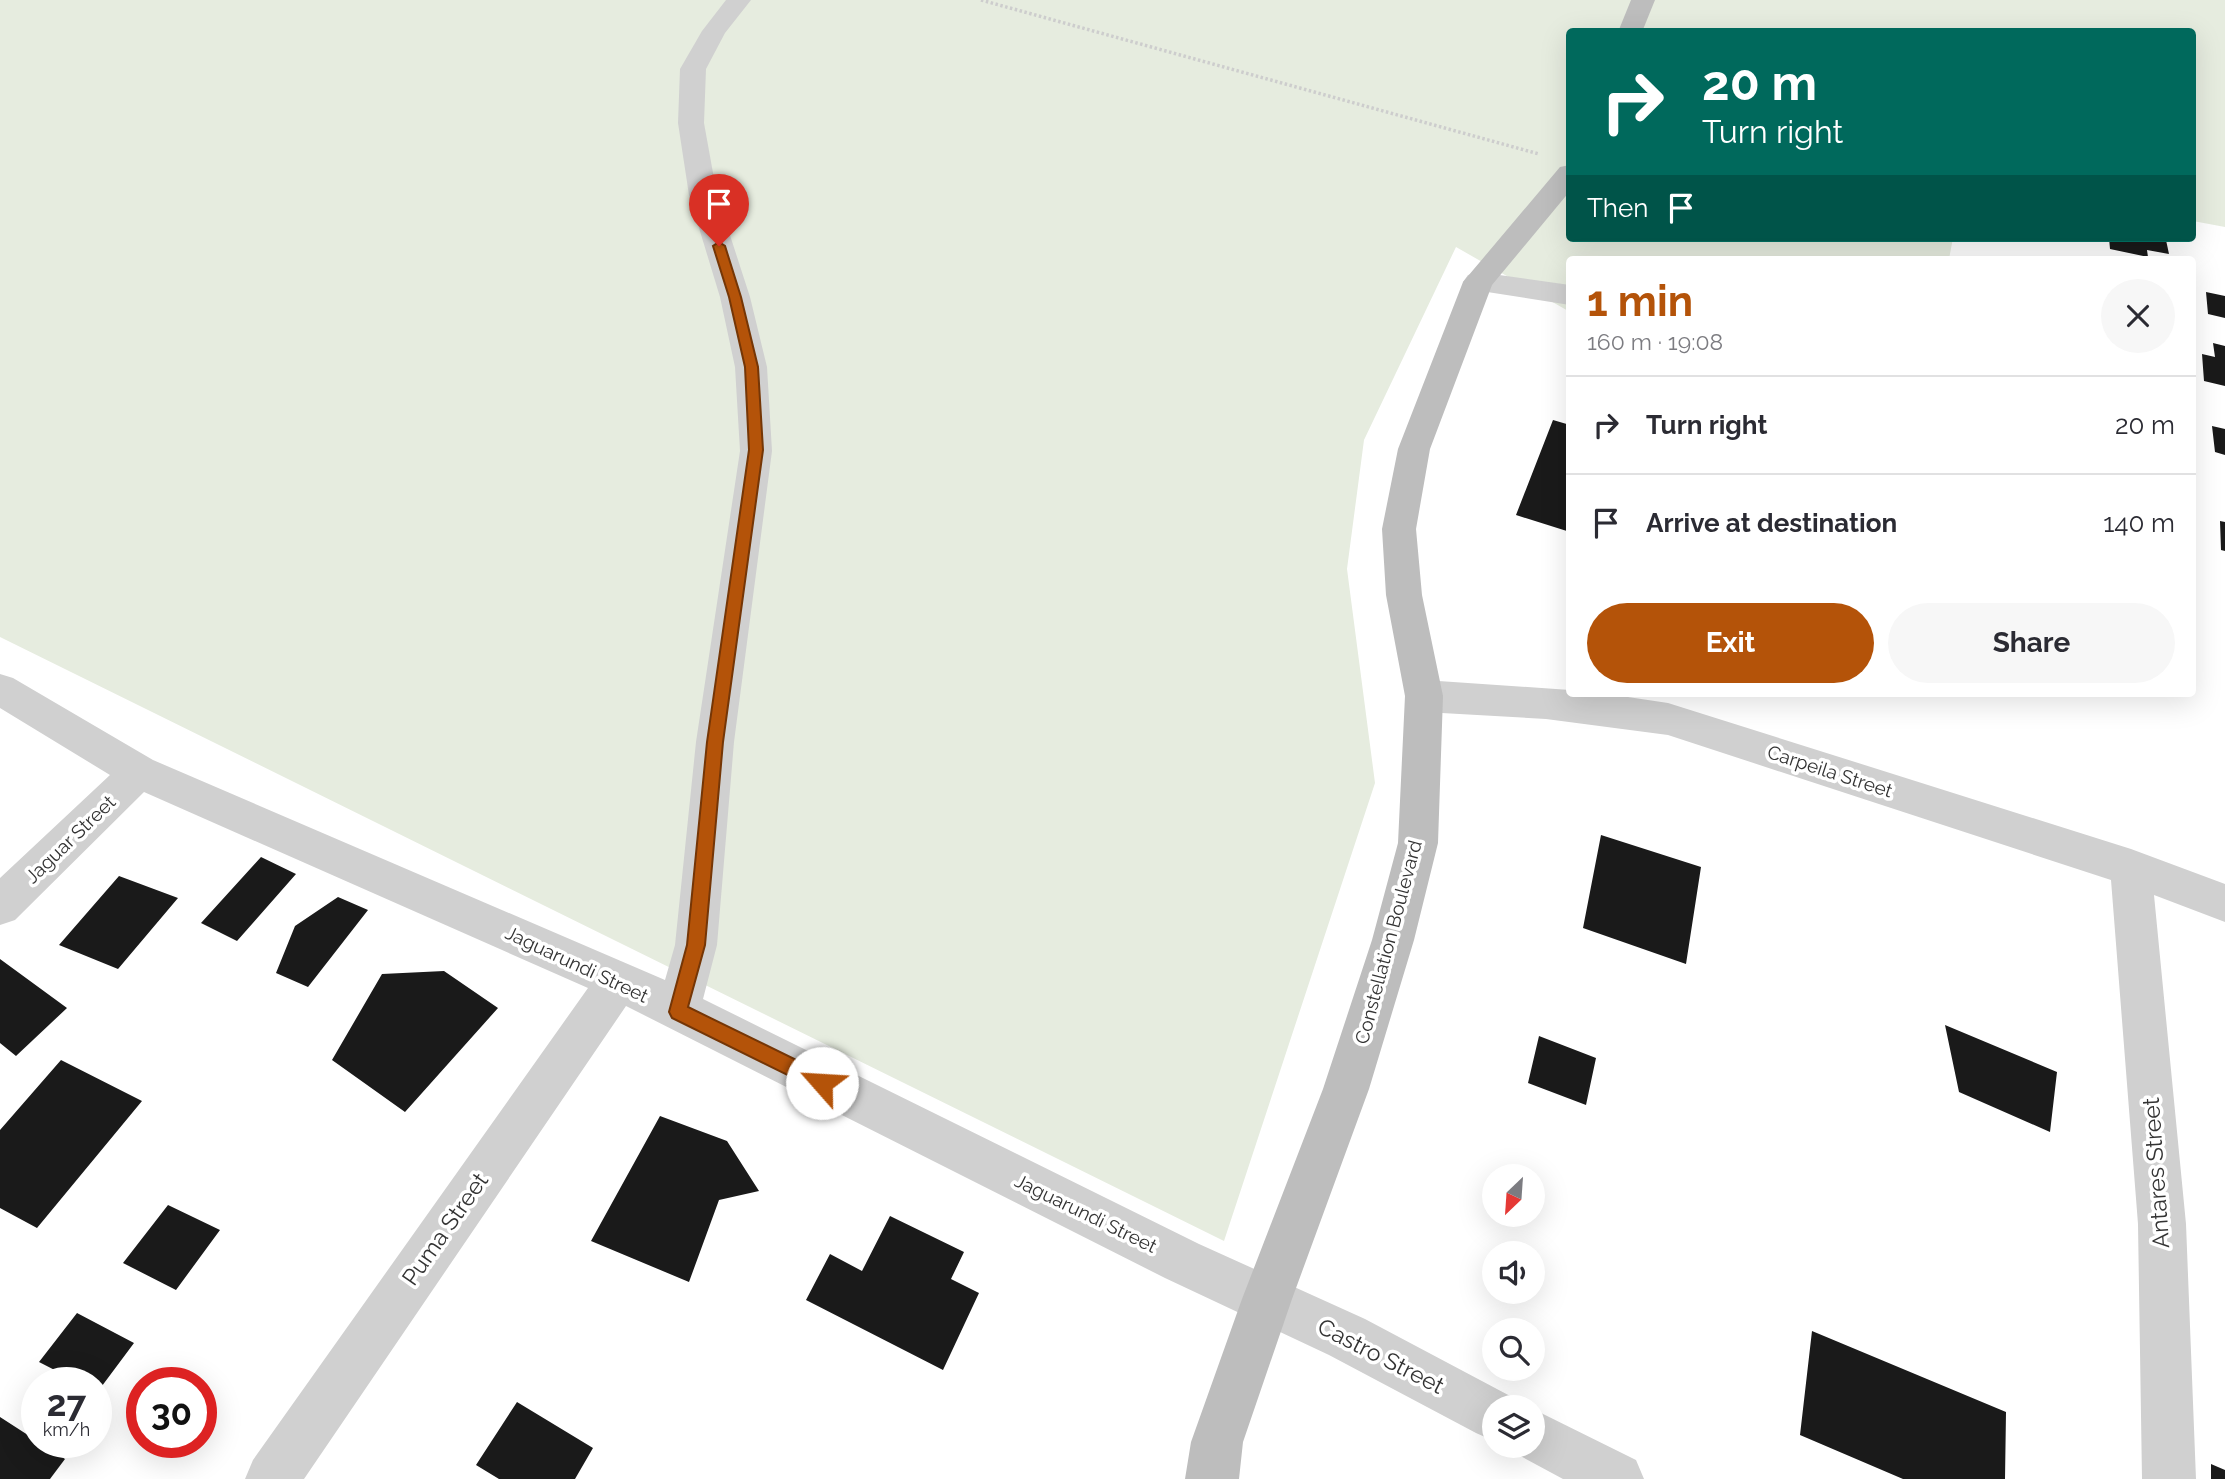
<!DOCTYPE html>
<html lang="en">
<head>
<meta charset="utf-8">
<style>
  :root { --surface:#fff; --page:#f7f7f7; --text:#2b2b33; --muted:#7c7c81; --line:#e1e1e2; --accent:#b45309 }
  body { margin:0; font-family:Raleway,sans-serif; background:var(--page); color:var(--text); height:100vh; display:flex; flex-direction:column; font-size:26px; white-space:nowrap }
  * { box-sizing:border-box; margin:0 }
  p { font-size:23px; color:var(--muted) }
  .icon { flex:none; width:38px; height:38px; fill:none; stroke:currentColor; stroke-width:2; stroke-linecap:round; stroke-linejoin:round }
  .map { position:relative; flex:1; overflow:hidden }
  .sheet { position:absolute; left:1566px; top:256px; width:630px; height:441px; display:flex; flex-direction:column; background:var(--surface); border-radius:7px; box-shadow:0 7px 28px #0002 }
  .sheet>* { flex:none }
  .top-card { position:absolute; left:1566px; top:28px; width:630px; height:214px; border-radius:7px; box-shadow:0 7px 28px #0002; background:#00695c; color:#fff; overflow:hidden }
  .needle { width:46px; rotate:205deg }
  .fabs { position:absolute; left:1482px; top:1164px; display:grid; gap:14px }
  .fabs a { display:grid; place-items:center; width:63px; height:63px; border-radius:50%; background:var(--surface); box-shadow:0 7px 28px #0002; font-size:35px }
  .speed { position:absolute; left:21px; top:1367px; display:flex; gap:14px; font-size:35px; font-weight:700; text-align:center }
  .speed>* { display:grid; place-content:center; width:91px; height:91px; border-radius:50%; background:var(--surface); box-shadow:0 7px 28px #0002; line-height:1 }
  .speed small { font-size:18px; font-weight:400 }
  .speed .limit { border:10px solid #d22; background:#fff; color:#111 }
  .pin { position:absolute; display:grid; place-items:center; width:60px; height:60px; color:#fff; margin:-72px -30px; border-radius:50% 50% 50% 0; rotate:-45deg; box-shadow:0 0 7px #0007 }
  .pin .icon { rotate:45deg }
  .me { position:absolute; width:77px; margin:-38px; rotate:296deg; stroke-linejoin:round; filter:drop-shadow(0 0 5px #0008) }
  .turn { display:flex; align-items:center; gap:24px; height:147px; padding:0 21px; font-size:32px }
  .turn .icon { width:91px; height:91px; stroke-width:2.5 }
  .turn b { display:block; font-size:49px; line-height:60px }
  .then { display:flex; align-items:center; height:66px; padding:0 21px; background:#0003; gap:14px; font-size:26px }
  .round { display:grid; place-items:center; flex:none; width:74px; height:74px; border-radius:37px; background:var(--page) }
  .summary { display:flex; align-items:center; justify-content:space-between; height:119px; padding:0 21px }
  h1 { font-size:42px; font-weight:700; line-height:52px; color:var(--accent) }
  .primary-button { display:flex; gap:14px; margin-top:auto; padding:14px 21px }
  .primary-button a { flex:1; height:80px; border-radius:42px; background:var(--accent); color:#fff; font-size:28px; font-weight:700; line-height:80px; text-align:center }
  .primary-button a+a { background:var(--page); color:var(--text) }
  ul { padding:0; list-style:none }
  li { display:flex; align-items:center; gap:21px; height:98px; padding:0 21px; border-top:2px solid var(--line) }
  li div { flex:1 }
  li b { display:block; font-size:26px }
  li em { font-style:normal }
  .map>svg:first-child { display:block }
</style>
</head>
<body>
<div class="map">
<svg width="2225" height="1479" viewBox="0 0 2225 1479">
  <rect width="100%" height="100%" fill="#fff"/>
  <!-- green -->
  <path fill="#e6ecdf" d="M0,0H2225V227L2193,221V32H1570V238H1953L1949,259H1570V312L1456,247L1364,440L1347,569L1375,783L1224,1241L0,637Z"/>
  <!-- building -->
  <path fill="#1a1a1a" d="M2109,238L2166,240L2169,254L2147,250L2148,257L2110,249Z
    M2206,292L2225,296V318L2208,314Z
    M2213,343L2225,346V386L2204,381L2202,354L2215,357Z
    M1553,420L1570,425V532L1516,515Z
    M2212,426L2225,429V455L2215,452Z
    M2220,521L2225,522V551L2221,550Z
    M1601,835L1701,867L1686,964L1583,928Z
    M261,857L296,874L237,941L201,923Z
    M119,876L178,898L118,969L59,945Z
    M338,897L368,910L308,987L276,973L295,926Z
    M0,959L67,1008L16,1056L0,1043Z
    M444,971L498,1008L405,1112L332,1060L382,974Z
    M1945,1025L2057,1072L2050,1132L1959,1092Z
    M1539,1036L1596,1058L1586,1105L1528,1083Z
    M61,1060L142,1101L37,1228L0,1208V1130Z
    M660,1116L727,1141L759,1191L719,1200L689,1282L591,1241Z
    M168,1205L220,1230L176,1290L123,1263Z
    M890,1216L964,1252L951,1279L979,1293L943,1370L806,1300L830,1254L862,1271Z
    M77,1313L134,1343L96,1394V1382H78L39,1362Z
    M1812,1331L2006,1412L2005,1479H1903L1800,1435Z
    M517,1402L593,1448L575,1479H499L476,1465Z
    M0,1417L65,1459L50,1479H0Z
    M2211,1464L2225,1470V1479H2211Z"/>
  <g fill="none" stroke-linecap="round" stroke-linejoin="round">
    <!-- path -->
    <path stroke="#cdcdcd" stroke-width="3.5" stroke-dasharray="2.5 2.5" stroke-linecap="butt" d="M981,0L1539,154"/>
    <!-- street -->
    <path fill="#d0d0d0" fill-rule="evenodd" d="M726,0H751L725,33L706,69L704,123L717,195L750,297L767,367L772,451L734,742L717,945L703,999L1199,1244L1365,1319L1512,1397L1517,1407H1494V1441L1476,1433L1329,1355L1165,1278L626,1006L304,1479H245L253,1460L588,988L144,792L15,920L0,925V878L110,775L0,708V674L13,678L153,760L665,980L675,945L696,742L740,451L735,367L720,297L689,195L678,123L680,69L702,31Z
      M1478,272L1570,285V305L1468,289L1463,282L1468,275Z
      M1424,680L1570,690V693H1601L1668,703L2131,849L2225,884V922L2154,895L2186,1224L2196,1479H2142L2138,1224L2111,880L1668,735L1546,719L1424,712L1411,707L1405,696L1411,685Z
      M1533,1409L1636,1460L1644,1479H1563L1515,1453L1511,1446H1533Z"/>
    <!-- secondary -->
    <path fill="#bdbdbd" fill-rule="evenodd" d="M1631,0H1655L1642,32H1618Z
      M1570,165V191L1492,285L1430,449L1416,529L1422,595L1443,696L1438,843L1414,940L1369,1089L1292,1299L1243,1442L1239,1479H1185L1191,1442L1242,1299L1323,1089L1372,940L1398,843L1405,696L1386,595L1382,529L1398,449L1463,282L1560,167Z"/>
  </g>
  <!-- route -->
  <path fill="#b45309" stroke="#753606" stroke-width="2" d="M719,242L725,246L741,297L758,367L763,450L723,742L705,945L688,1007L829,1076L831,1083L829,1089L822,1092L672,1018L669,1012L687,945L707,742L749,450L745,367L729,297L713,246Z"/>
  <g text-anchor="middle" stroke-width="7" stroke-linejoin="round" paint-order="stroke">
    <!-- street labels -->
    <g font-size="19" fill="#333" stroke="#fff">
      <text transform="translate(1830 771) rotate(18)" y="7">Carpeila Street</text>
      <text transform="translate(70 839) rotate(-44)" y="7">Jaguar Street</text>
      <text transform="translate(1388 942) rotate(-75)" y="7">Constellation Boulevard</text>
      <text transform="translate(577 964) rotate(25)" y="7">Jaguarundi Street</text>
      <text transform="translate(1086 1213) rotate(26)" y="7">Jaguarundi Street</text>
    </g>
    <!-- near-street labels -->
    <g font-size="23" fill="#333" stroke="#fff">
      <text transform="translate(2156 1173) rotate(-94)" y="8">Antares Street</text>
      <text transform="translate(445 1229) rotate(-55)" y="8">Puma Street</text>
      <text transform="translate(1381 1356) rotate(27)" y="8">Castro Street</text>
    </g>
  </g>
</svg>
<div class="fabs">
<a><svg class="needle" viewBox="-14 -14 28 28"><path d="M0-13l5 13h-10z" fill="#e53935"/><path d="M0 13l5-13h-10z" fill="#7c7c81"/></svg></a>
<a><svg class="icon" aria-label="sound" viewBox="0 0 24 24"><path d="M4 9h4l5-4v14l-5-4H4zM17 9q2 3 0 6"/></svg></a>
<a><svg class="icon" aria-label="search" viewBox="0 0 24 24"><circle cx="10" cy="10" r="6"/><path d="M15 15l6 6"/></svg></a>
<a><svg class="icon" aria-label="layers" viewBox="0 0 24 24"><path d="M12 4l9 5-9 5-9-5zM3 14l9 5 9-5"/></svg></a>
</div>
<div class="speed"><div>27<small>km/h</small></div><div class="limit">30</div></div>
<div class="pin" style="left:719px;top:246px;background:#d93025"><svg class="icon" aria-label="arrive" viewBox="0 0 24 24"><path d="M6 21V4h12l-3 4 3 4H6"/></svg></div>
<svg class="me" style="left:822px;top:1083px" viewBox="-20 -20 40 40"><circle r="19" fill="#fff"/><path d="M0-13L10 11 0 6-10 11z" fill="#b45309"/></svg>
<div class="top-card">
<div class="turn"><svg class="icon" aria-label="right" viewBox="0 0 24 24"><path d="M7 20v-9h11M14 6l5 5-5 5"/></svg><div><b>20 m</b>Turn right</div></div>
<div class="then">Then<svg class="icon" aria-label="arrive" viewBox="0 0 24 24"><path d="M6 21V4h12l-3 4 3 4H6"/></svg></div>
</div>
<section class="sheet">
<div class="summary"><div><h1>1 min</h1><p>160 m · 19:08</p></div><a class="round"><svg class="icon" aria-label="close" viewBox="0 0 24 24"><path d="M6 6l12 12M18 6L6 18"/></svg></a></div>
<ul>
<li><svg class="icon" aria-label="right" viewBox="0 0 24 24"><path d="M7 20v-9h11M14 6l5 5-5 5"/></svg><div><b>Turn right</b></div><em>20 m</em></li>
<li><svg class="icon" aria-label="arrive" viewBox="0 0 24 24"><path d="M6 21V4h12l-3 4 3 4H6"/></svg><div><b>Arrive at destination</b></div><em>140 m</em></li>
</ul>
<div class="primary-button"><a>Exit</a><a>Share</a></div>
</section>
</div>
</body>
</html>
